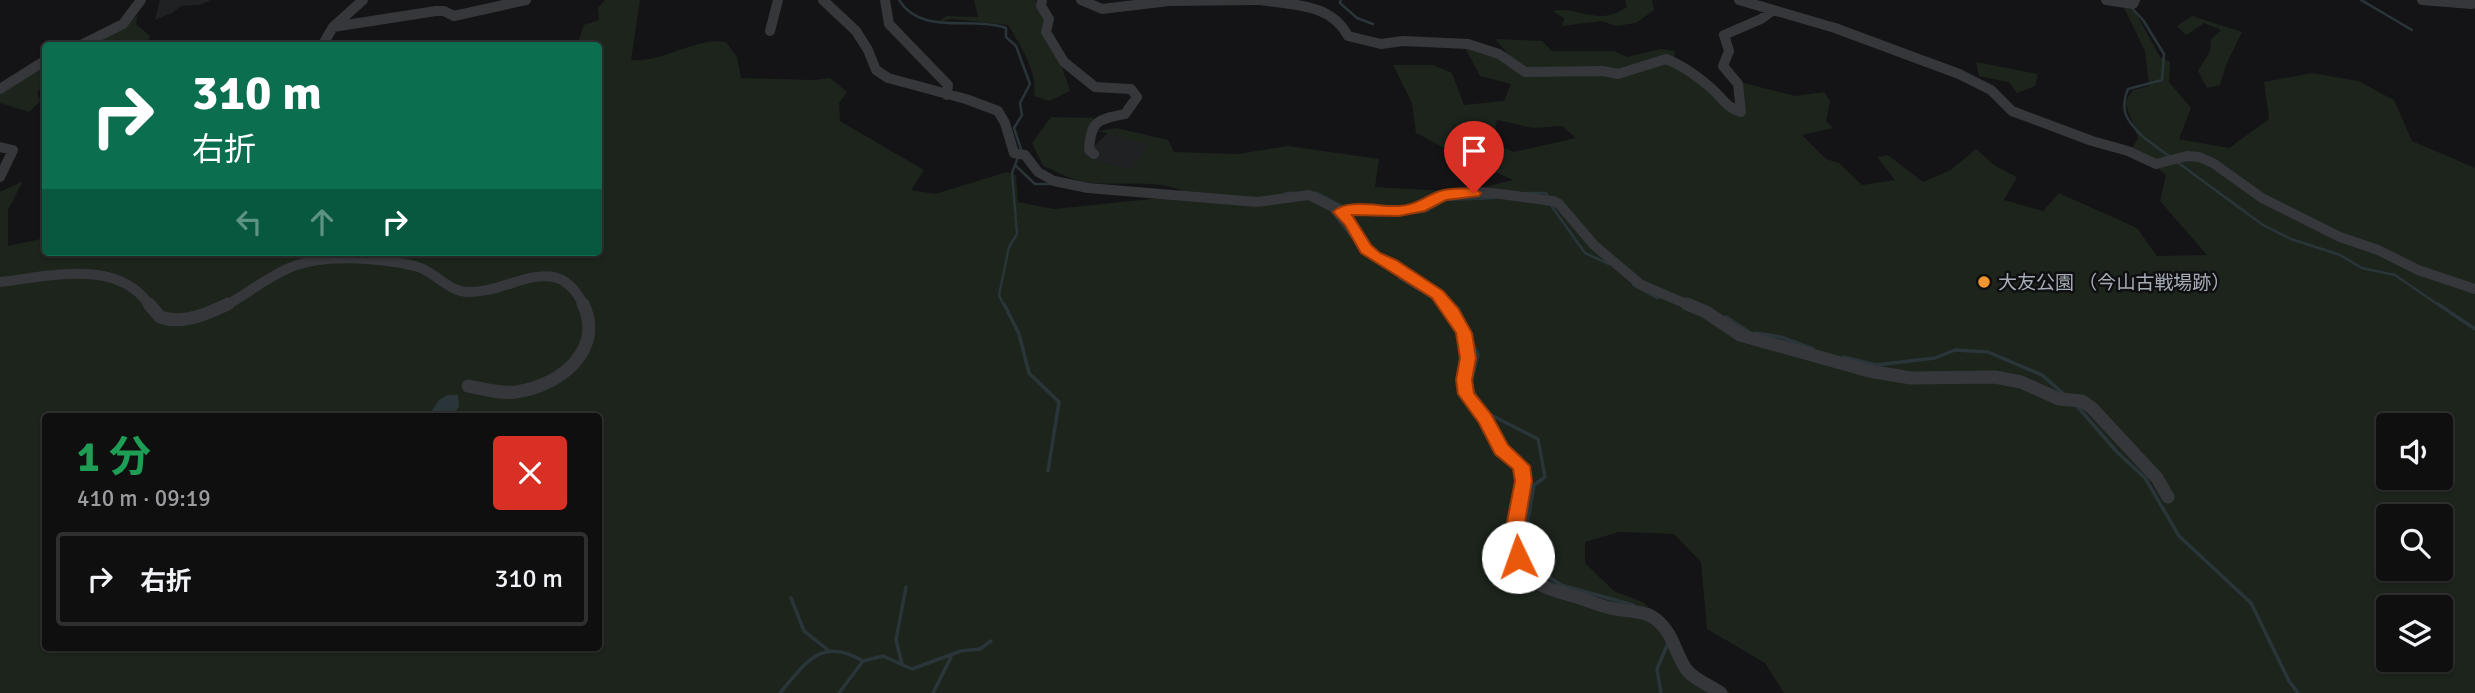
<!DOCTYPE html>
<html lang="ja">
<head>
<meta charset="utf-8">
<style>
  :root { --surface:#0f0f10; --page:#181819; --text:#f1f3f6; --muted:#9b9c9f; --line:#2f2f30 }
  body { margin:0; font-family:Signika,"Noto Sans JP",sans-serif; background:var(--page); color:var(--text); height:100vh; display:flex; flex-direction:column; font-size:26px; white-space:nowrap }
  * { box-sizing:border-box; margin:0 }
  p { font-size:23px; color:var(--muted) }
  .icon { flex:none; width:38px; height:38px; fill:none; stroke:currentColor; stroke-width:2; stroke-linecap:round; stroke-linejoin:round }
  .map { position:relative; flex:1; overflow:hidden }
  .panel { position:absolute; left:42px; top:413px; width:560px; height:238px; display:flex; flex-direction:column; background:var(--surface); border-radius:7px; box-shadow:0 2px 5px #0004,0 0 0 2px var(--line) }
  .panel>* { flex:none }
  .top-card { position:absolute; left:42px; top:42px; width:560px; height:214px; border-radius:7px; box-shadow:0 2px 5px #0004,0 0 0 2px var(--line); background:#0b6e4f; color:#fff; overflow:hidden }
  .tools { position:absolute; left:2376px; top:413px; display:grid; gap:14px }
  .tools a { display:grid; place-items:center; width:77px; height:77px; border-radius:7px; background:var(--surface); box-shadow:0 2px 5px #0004,0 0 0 2px var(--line); font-size:35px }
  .pin { position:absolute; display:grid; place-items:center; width:60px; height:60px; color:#fff; margin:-72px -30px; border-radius:50% 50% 50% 0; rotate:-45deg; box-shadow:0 0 7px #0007 }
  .pin .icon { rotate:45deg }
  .me { position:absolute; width:77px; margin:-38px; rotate:357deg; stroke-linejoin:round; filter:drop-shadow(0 0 5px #0008) }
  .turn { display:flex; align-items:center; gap:24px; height:147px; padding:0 35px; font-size:32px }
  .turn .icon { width:91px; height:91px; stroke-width:2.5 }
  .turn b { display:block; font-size:49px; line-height:60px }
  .lanes { display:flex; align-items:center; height:66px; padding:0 35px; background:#0003; justify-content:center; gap:35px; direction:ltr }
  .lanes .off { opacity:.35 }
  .round { display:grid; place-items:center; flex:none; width:74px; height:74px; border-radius:7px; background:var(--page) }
  .summary { display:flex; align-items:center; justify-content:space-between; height:119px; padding:0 35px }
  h1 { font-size:42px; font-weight:700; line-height:52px; color:#1e9e55 }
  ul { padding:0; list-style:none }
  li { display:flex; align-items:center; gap:21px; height:94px; margin:0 14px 10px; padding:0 21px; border:4px solid var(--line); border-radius:7px }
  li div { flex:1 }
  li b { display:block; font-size:26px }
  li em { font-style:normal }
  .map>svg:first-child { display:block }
</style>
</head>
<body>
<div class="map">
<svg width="2475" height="693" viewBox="0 0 2475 693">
  <rect width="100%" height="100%" fill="#141416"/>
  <!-- built -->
  <path fill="#202123" d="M160,0H211L200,5L181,6L172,13L155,20Z
    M1108,133L1149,144L1133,170L1093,160L1087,152Z"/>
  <!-- green -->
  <path fill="#1c241c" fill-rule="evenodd" d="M605,0H640L631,60C664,63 694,37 726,42L737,57L741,78L814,80L830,78L847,92L839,103L840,121L924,170L911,190L935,194L1007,172L1016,175L1018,202L1054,209L1190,195C1164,177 1114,187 1084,182C1070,179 1056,171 1043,166L1032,143L1051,117L1094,118C1068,160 1101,162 1132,169L1149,144L1098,131L1117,128L1168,140L1174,152L1237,154L1288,146L1379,159L1375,187L1464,192L1513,180L1480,165L1475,148L1452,152L1416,133L1412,103L1393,65H1433L1452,73L1464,105L1504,101L1511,84L1480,76L1464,46L1478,45L1507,53L1495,39L1542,41L1552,51H1614L1627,57L1661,49L1675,51L1674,59L1736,114L1740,82L1795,96L1824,92L1830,101L1826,121L1833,128L1802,135L1826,159L1839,163L1862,185L1895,180L1877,157L1888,155L1923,182L1951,170L1976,149L1994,165L2017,177L2004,200L2043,211L2059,193L2137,228L2157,256L2207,255L2160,201L2166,175L2132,148L2138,138L2125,102L2133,90L2149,86L2145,51L2120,0L2130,2L2160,57L2170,62L2169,82L2191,108L2179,139L2229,148L2269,119L2264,82L2312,73L2358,81L2394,100L2412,141L2475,168V693H1784L1765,663L1707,629L1701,562L1674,534L1619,532L1585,542V563L1614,591L1643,602L1677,634L1691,671L1731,693H0V192L23,181L8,210V246L45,238L46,252H598V46L577,45L584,25L599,20L598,8ZM1497,120L1533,128L1562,126L1576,138L1514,152L1492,143ZM46,416H598V648H46ZM2389,425H2441V478H2389ZM2389,516H2441V569H2389ZM2389,607H2441V660H2389Z
    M974,0H1035L1046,19L1070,91L1049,101L1034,96C1038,72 1020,45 1008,25L952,19L937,22L947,16L978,17Z
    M1625,0H1652L1654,10L1636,23L1616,26L1602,21L1562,26L1564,18L1553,11C1579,5 1597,28 1627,7Z
    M138,15L136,24L150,36L147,45L84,46L117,31Z
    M2192,16L2242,32L2226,65L2220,85L2207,88L2198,71L2210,51L2211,39L2221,30L2204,23L2186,35L2177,26Z
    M45,62V85L37,92L40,101L29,112L0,103V93Z
    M1976,62L2038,74L2035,86L2017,93L2009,82L1979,76Z"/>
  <!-- water -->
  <path fill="#2a353a" d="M448,395H458L459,406L453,416H428L439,400Z"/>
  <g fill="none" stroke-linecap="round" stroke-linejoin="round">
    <!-- stream-far1 -->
    <path stroke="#2a353a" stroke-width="2.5" d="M899,0C922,36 969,16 1006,28V37L1016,46L1030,84L1020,103L1022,115L1014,128L1021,149L1015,165L1035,184H1051
      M1341,0L1340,3L1357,18L1373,24
      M2361,0L2412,30
      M2130,6L2143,20L2164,54L2162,80L2128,89C2119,111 2127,121 2143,137L2263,225L2291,239L2340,255L2362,268L2395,275L2440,306
      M1285,193H1317L1346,208
      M1526,193H1546L1548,197
      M1550,204L1585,253L1609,264
      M1332,212L1358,245
      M1414,213L1427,211L1445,200L1494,198
      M1399,278L1440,303
      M1633,285L1657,298L1661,297
      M1004,306L999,295L1009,247L1017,234L1012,173L1015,165"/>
    <!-- stream -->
    <path stroke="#2a353a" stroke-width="3.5" d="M1004,304L1019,334L1029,373L1059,402L1048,471
      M2438,304L2475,329
      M1454,308H1458L1464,322
      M1726,317L1749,332
      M1756,333L1781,337L1813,349
      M1470,336L1478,355L1470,386L1480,403
      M1844,357L1876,365L1935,358L1955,350L1988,352L2042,375L2066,396
      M2077,406L2117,452L2145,478L2179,536L2251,603L2289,681L2298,693
      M1489,414L1538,439L1545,477L1534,485L1526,531L1538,570L1561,585L1633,605
      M791,598L804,631L828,650
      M902,664L896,640L906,587
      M780,693C806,662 822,636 863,661L883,656L912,669L961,651L980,649L991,641
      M839,693L863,661
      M933,693L951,657
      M1661,693L1657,669L1668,643"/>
    <!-- minor-far1 -->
    <path stroke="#35373b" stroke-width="10" d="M363,0L333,27L436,11H444L454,16L526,0
      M823,0L856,31L868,50L876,70L888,78L966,99L998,111L1005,123L1014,153L1025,155L1038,172L1054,181L1088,188L1257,202L1309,195L1335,208L1350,222L1366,249L1375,257L1438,295L1447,306
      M885,0L889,24L948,85L947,95
      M1042,0L1041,6L1049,19L1046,32L1064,62L1095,87L1131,89L1137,97L1125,114C1097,120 1091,120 1089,150L1094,154
      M1081,0L1102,9L1169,1L1258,0
      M1260,0C1292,5 1331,3 1348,36L1381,44L1403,41L1468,44L1499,54L1525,72L1603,71L1618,74L1666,59C1682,65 1697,76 1710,87C1721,96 1726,108 1741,112L1738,84L1723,66L1729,51L1724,35L1761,19L1772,11
      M1739,0L1835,28L1959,74L1991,90L2012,111L2092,141L2128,151L2156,164L2187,156L2199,157L2213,163L2262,198L2340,237L2378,250L2418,270L2475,289
      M2106,0L2133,4L2135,0
      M2422,0L2472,4L2469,0
      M770,31L778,0
      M79,46L123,24L141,0
      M322,46L333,27
      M0,89L46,60
      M0,147L13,150L0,177
      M1340,212C1360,210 1379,212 1400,211C1419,210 1428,199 1445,195C1478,187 1520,198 1553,201L1559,204L1594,245L1640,284L1691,306
      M0,282C48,277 118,257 150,306
      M225,306C247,294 266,278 289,268C325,253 378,258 415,266C435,271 447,291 467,292C512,294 556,247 584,306"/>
    <!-- minor -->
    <path stroke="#35373b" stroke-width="13" d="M149,304L160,317C183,325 207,314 228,304
      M1445,304L1464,333L1468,358L1464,380L1466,395L1485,419L1502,449L1521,466C1525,496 1512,525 1518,556C1524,587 1555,590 1580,598C1592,602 1602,607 1615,609C1626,611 1642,611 1651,616C1672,628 1674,651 1686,669C1693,679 1711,686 1721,693
      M1687,304L1706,312L1740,335L1869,371L1911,378L1995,377L2021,382L2059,399L2082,401L2092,408L2157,478L2168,497
      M468,386C484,389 500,394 516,392C560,386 605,350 583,304"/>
  </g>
  <!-- route -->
  <path fill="#ea580c" stroke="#983908" stroke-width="2" d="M1474,188L1481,193L1479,196L1446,200L1425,211L1399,216L1352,215L1371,245L1380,253L1396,260L1443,291L1458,308L1472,333L1476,358L1472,380L1474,393L1491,414L1508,445L1530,466L1532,481L1525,522L1527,557L1525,562L1518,565L1512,562L1507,522L1515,481L1513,469L1495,454L1479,423L1458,394L1456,380L1460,358L1456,333L1432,298L1361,253L1345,225L1333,212C1346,198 1380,207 1398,206C1415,206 1425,196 1440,191C1450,188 1463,189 1474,188Z"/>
  <!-- markers -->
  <circle fill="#f29530" stroke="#0f0f11" stroke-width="2.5" cx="1984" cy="282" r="7"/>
  <g text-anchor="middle" stroke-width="5" stroke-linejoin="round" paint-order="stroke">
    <!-- poi labels -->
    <g font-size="19" fill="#a6adb6" stroke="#0f0f11" text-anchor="start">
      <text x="1998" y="289">大友公園 （今山古戦場跡）</text>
    </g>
  </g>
</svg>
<div class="tools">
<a><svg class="icon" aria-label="sound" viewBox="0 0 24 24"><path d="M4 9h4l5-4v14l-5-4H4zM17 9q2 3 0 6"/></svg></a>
<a><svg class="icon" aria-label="search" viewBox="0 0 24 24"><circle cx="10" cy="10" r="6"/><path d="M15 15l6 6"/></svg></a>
<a><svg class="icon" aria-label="layers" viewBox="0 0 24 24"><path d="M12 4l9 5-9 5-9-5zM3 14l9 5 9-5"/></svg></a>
</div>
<div class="pin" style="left:1474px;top:193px;background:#d93025"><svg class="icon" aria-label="arrive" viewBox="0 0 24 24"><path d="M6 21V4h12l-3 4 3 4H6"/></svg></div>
<svg class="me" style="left:1518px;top:557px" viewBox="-20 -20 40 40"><circle r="19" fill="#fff"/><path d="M0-13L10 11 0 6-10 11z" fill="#ea580c"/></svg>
<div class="top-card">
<div class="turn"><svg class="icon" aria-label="right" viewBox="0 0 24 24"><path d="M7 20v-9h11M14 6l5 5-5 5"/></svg><div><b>310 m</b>右折</div></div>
<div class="lanes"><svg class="icon off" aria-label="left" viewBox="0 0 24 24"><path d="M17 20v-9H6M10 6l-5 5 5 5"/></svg><svg class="icon off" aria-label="ahead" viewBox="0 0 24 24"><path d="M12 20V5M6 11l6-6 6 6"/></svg><svg class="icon" aria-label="right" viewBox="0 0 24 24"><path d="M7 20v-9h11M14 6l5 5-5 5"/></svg></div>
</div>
<section class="panel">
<div class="summary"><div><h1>1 分</h1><p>410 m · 09:19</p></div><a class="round" style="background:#d93025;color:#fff"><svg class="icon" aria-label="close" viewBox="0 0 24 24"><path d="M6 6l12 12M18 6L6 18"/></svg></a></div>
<ul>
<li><svg class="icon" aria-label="right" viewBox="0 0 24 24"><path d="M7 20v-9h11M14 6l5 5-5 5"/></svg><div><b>右折</b></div><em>310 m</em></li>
</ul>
</section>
</div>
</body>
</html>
